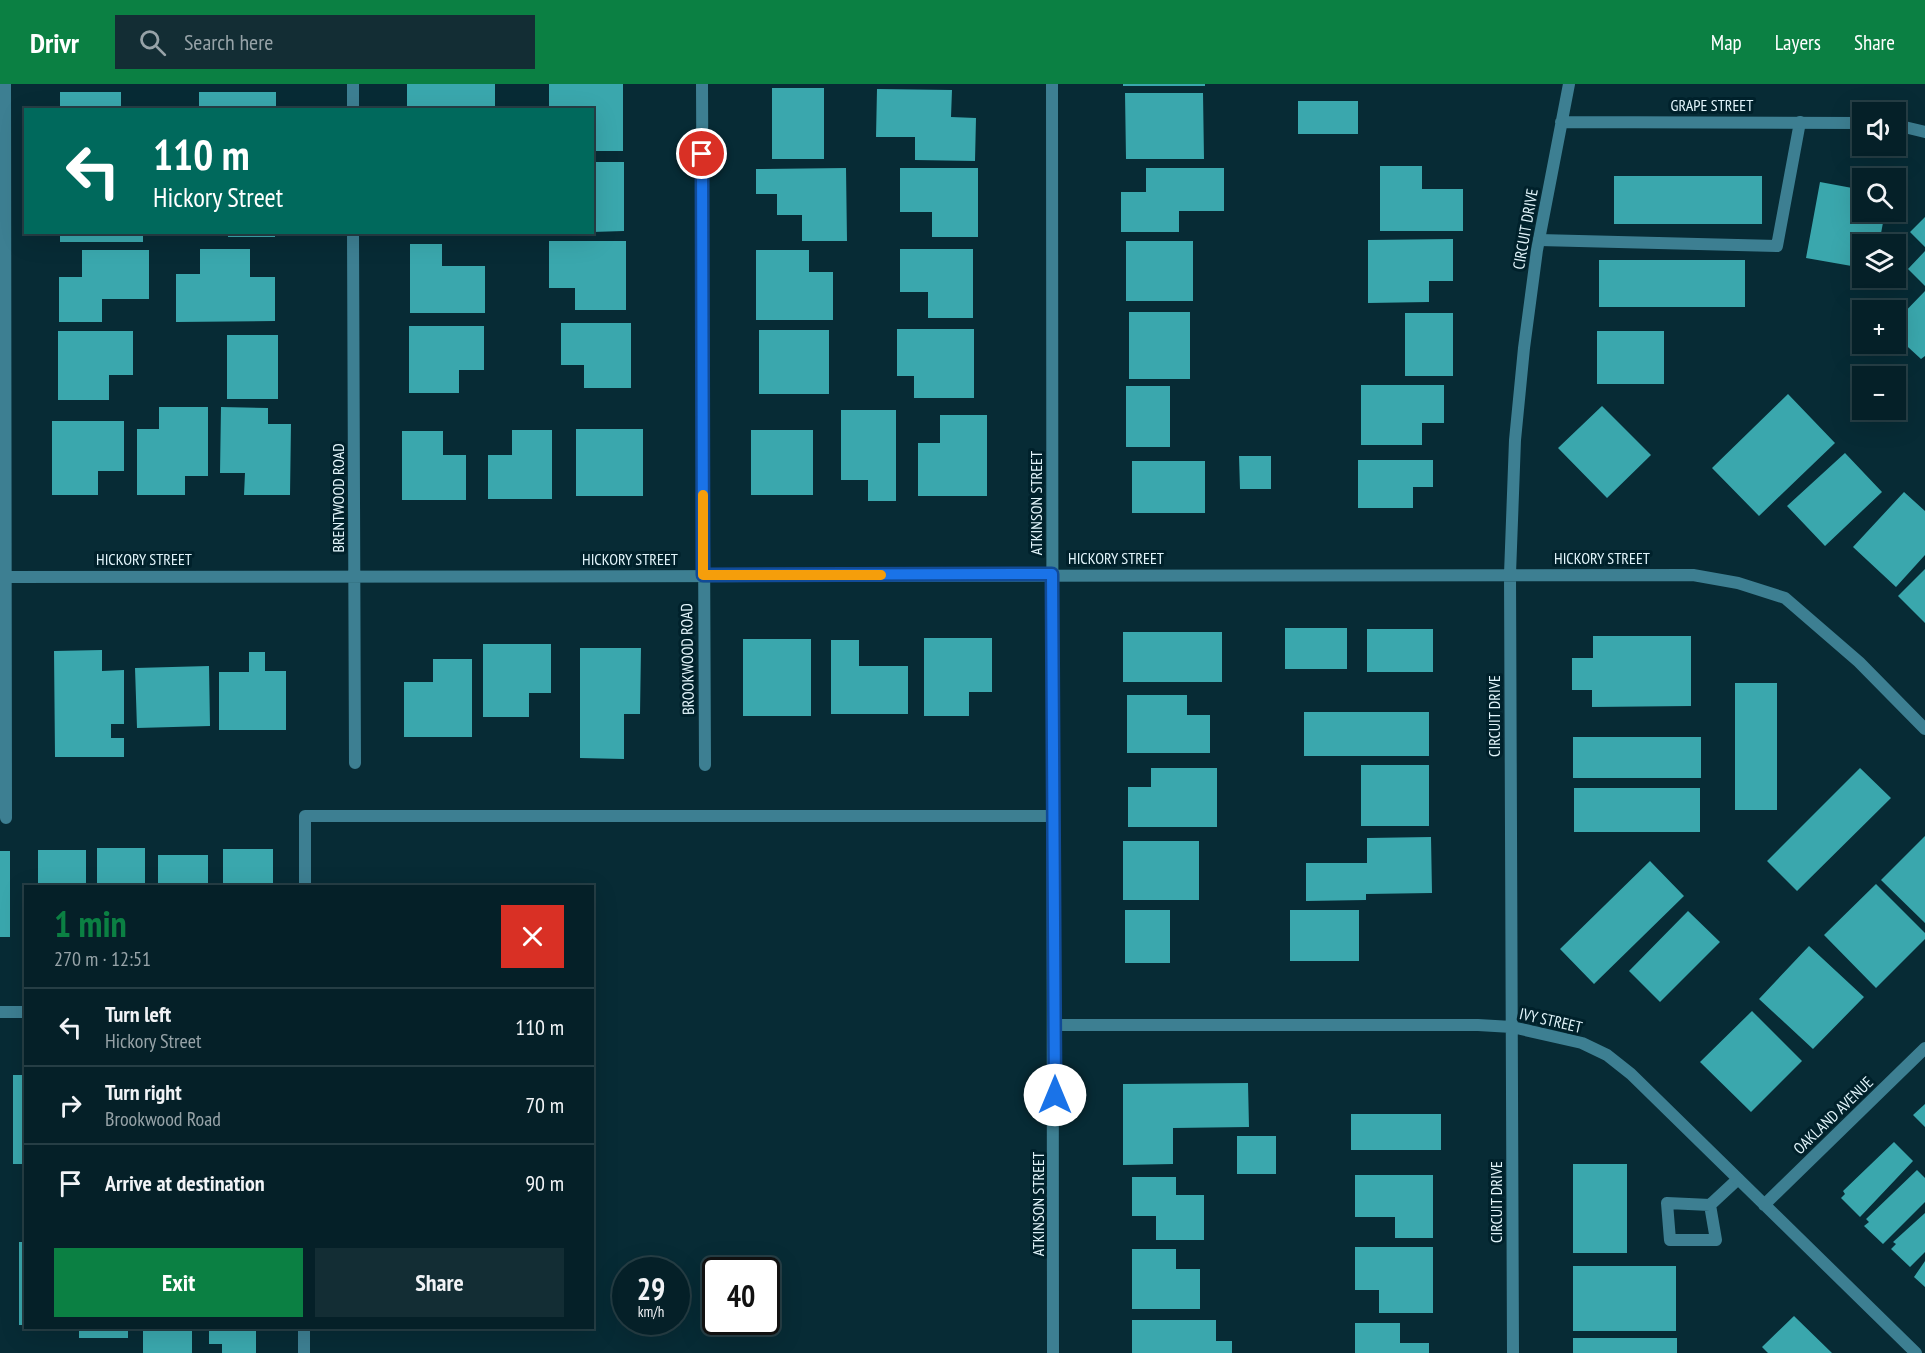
<!DOCTYPE html>
<html lang="en">
<head>
<meta charset="utf-8">
<style>
  :root { --surface:#052028; --page:#132d34; --text:#f1f3f6; --muted:#97a3a8; --line:#263e45; --accent:#0b8043 }
  body { margin:0; font-family:"PT Sans Narrow",sans-serif; background:var(--page); color:var(--text); height:100vh; display:flex; flex-direction:column; font-size:22px; white-space:nowrap }
  * { box-sizing:border-box; margin:0 }
  p { font-size:20px; color:var(--muted) }
  .icon { flex:none; width:33px; height:33px; fill:none; stroke:currentColor; stroke-width:2; stroke-linecap:round; stroke-linejoin:round }
  .map { position:relative; flex:1; overflow:hidden }
  .details { position:absolute; left:24px; top:801px; width:570px; height:444px; display:flex; flex-direction:column; background:var(--surface); border-radius:0px; box-shadow:0 6px 24px #0002,0 0 0 2px var(--line) }
  .details>* { flex:none }
  .banner { position:absolute; left:24px; top:24px; width:570px; height:126px; border-radius:0px; box-shadow:0 6px 24px #0002,0 0 0 2px var(--line); background:#00695c; color:#fff; overflow:hidden }
  .fabs { position:absolute; left:1852px; top:18px; display:grid; gap:12px }
  .fabs a { display:grid; place-items:center; width:54px; height:54px; border-radius:0px; background:var(--surface); box-shadow:0 6px 24px #0002,0 0 0 2px var(--line); font-size:30px }
  .speed { position:absolute; left:612px; top:1173px; display:flex; gap:12px; font-size:30px; font-weight:700; text-align:center }
  .speed>* { display:grid; place-content:center; width:78px; height:78px; border-radius:50%; background:var(--surface); box-shadow:0 6px 24px #0002,0 0 0 2px var(--line); line-height:1 }
  .speed small { font-size:15px; font-weight:400 }
  .speed .limit { border:3px solid #111; border-radius:9px; background:#fff; color:#111 }
  .pin { position:absolute; display:grid; place-items:center; width:51px; height:51px; color:#fff; margin:-26px; border:3px solid #fff; border-radius:50%; box-shadow:0 2px 6px #0007 }
  .me { position:absolute; width:66px; margin:-33px; rotate:0deg; stroke-linejoin:round; filter:drop-shadow(0 0 4px #0008) }
  .turn { display:flex; align-items:center; gap:21px; height:126px; padding:0 30px; font-size:27px }
  .turn .icon { width:78px; height:78px; stroke-width:2.5 }
  .turn b { display:block; font-size:42px; line-height:51px }
  .round { display:grid; place-items:center; flex:none; width:63px; height:63px; border-radius:0px; background:var(--page) }
  .headline { display:flex; align-items:center; justify-content:space-between; height:102px; padding:0 30px }
  h1 { font-size:36px; font-weight:600; line-height:45px; color:var(--accent) }
  .button { display:flex; gap:12px; margin-top:auto; padding:12px 30px }
  .button a { flex:1; height:69px; border-radius:0px; background:var(--accent); color:#fff; font-size:24px; font-weight:600; line-height:69px; text-align:center }
  .button a+a { background:var(--page); color:var(--text) }
  ul { padding:0; list-style:none }
  li { display:flex; align-items:center; gap:18px; height:78px; padding:0 30px; border-top:2px solid var(--line) }
  li div { flex:1 }
  li b { display:block; font-size:22px }
  li em { font-style:normal }
  header { display:flex; align-items:center; gap:36px; box-sizing:border-box; height:84px; padding:0 30px; background:var(--accent); color:#fff }
  header strong { font-size:28px }
  nav { display:flex; gap:33px; margin-inline-start:auto; font-size:21px }
  .search { width:420px; height:54px; background:var(--page); display:flex; align-items:center; gap:15px; box-sizing:border-box; padding:0 21px; border-radius:0px; color:var(--muted); font-size:22px }
  .map>svg:first-child { display:block }
</style>
</head>
<body>
<header>
<strong>Drivr</strong>
<div class="search"><svg class="icon" aria-label="search" viewBox="0 0 24 24"><circle cx="10" cy="10" r="6"/><path d="M15 15l6 6"/></svg>Search here</div>
<nav><a>Map</a><a>Layers</a><a>Share</a></nav>
</header>
<div class="map">
<svg width="1925" height="1269" viewBox="0 0 1925 1269">
  <rect width="100%" height="100%" fill="#072b35"/>
  <!-- building -->
  <path fill="#3aa7ad" d="M407,0H495V26H407Z
    M549,0H623V67H592V26H549Z
    M1123,0H1205V2H1123Z
    M772,4H824V75H772Z
    M877,5L952,6L951,33L976,34L975,77L915,76V53H876Z
    M60,8H121V26H60Z
    M199,8H276V26H199Z
    M1125,9H1203L1204,75H1126Z
    M1298,17H1358V50H1298Z
    M592,78H624V147L592,148Z
    M1380,82H1422V105H1463V147H1380Z
    M846,84L847,157H802V131H777V110H756V85Z
    M900,84H978V153H932V128H900Z
    M1146,84H1224V127H1179V148H1121V108H1146Z
    M1614,92H1762V140H1614Z
    M1820,98L1863,106V128H1885L1879,160H1863V184L1806,174Z
    M1925,133V163L1910,148Z
    M60,148H143V158H60Z
    M228,148H275V153H228Z
    M1453,155V197H1429V218L1368,219V156Z
    M549,157H626V226H575V204H549Z
    M1126,157H1193V217H1126Z
    M410,160H442V182H485V229H410Z
    M200,165H250V193H275V237L176,238V190H200Z
    M900,165H973V234H928V208H900Z
    M82,166H149V215H102V238H59V193H82Z
    M756,166H809V188H833V236H756Z
    M1925,167V202L1908,185Z
    M1599,176H1745V223H1599Z
    M1925,207V272L1921,275L1896,252V237Z
    M1129,228H1190V295H1129Z
    M1405,229H1453V292H1405Z
    M561,239H631V304H584V281H561Z
    M409,242H484V286H459V309H409Z
    M897,245H974V314H914V292H897Z
    M759,246H829V310H759Z
    M58,247H133V291H109V316H58Z
    M1597,247H1664V300H1597Z
    M227,251H278V315H227Z
    M1361,301H1444V339H1422V361H1361Z
    M1126,302H1170V363H1126Z
    M1788,310L1835,359L1759,432L1712,384Z
    M1602,322L1651,371L1607,414L1558,364Z
    M159,323H208V392H185V411H137V345H159Z
    M221,323L268,324V340H291L290,411H244L245,389H220Z
    M841,326H896V417H868V396H841Z
    M940,331H987V412H918V359H940Z
    M52,337H124V387H98V411H52Z
    M576,345H643V412H576Z
    M512,346H552V415H488V371H512Z
    M751,346H813V411H751Z
    M402,347H443V371H466V416H402Z
    M1845,369L1882,408L1825,462L1787,422Z
    M1239,372H1271V405H1240Z
    M1358,376H1433V403H1413V424H1358Z
    M1132,377H1205V429H1132Z
    M1904,408L1925,427V471L1896,503L1853,463Z
    M1925,485V539L1898,512Z
    M1285,544H1347V585H1285Z
    M1367,545H1433V588H1367Z
    M1123,548H1222V598H1123Z
    M1593,552H1691V622L1592,623V606H1572V574H1593Z
    M924,554H992V608H969V632H924Z
    M743,555H811V632H743Z
    M831,556H859V582H908V630H831Z
    M483,560H551V609H529V633H483Z
    M580,564H641L640,630H624V675L580,674Z
    M102,566V587L124,586V640H111V654H124V673H55L54,567Z
    M249,568H265V587H286V646H219V588H249Z
    M433,575H472V653H404V598H433Z
    M209,582L210,642L137,644L135,584Z
    M1735,599H1777V726H1735Z
    M1127,611H1187V631H1210V669H1127Z
    M1304,628H1429V672H1304Z
    M1573,653H1701V694H1573Z
    M1361,681H1429V742H1361Z
    M1151,684H1217V743H1128V703H1151Z
    M1860,684L1891,714L1797,807L1767,777Z
    M1574,704H1700V748H1574Z
    M1925,752V839L1881,796Z
    M1431,753L1432,809L1366,810V816L1306,817V779H1367V754Z
    M1123,757H1199V816H1123Z
    M97,764H145V802H97Z
    M223,765H273V802H223Z
    M38,766H86V802H38Z
    M0,767H10V853H0Z
    M158,771H208V802H158Z
    M1650,777L1684,812L1594,900L1560,865Z
    M1876,800L1925,849V855L1876,904L1824,851Z
    M1125,826H1170V879H1125Z
    M1290,826H1359V877H1290Z
    M1688,827L1720,858L1660,918L1629,887Z
    M1809,862L1864,913L1813,965L1759,915Z
    M1752,927L1802,977L1751,1028L1700,978Z
    M13,991H26V1080H13Z
    M1248,999L1249,1043L1173,1044V1080L1123,1081V1000Z
    M1925,1020V1043L1913,1031Z
    M1351,1030H1441V1066H1351Z
    M1237,1052H1276V1090H1237Z
    M1894,1058L1913,1077L1860,1133L1841,1114L1845,1110L1843,1107Z
    M1573,1080H1627V1169H1573Z
    M1917,1086L1925,1094V1118L1883,1160L1864,1142L1869,1138L1866,1135Z
    M1355,1091H1433V1154H1395V1133H1355Z
    M1132,1093H1176V1111H1204V1156H1156V1132H1132Z
    M1925,1129V1168L1910,1183L1891,1165L1896,1160L1893,1158Z
    M19,1158H26V1241H19Z
    M1355,1163H1433V1229H1379V1206H1355Z
    M1132,1165H1176V1185H1200V1225H1132Z
    M1925,1177V1203L1914,1193Z
    M1573,1182H1676V1247H1573Z
    M1794,1232L1832,1269H1768L1762,1263Z
    M1132,1236H1216V1257H1232V1269H1132Z
    M1355,1239H1400V1259H1429V1269H1355Z
    M79,1244H128V1254H79Z
    M143,1244H192V1269H143Z
    M209,1244H256V1269H222V1260H209Z
    M1573,1254H1677V1269H1573Z"/>
  <g fill="none" stroke-linecap="round" stroke-linejoin="round">
    <!-- service -->
    <path stroke="#3d7f92" stroke-width="12" d="M1539,156L1777,162L1800,38
      M305,802V732H1054
      M1667,1119L1710,1121L1716,1156H1670Z
      M1710,1121L1738,1095
      M304,1269V1244"/>
    <!-- minor -->
    <path stroke="#3d7f92" stroke-width="12" d="M5,0L6,734
      M353,0V26
      M702,0L705,681
      M1561,38L1863,39
      M1896,41L1925,48
      M353,148L355,679
      M0,493L1693,491L1738,499L1785,514L1859,578L1925,645
      M0,928H26
      M1055,941H1478L1512,943L1582,959L1607,971L1631,990L1916,1269
      M1764,1121L1925,964
      M1513,1269L1510,490L1515,356L1524,264L1537,166L1569,0"/>
    <!-- tertiary -->
    <path stroke="#3d7f92" stroke-width="12" d="M1052,0L1053,1269"/>
  </g>
  <g fill="none" stroke-linecap="round" stroke-linejoin="round">
    <!-- route casing -->
    <g stroke="#114b97" stroke-width="15">
      <path id="route" d="M702,70L703,491L1052,490L1055,1011"/>
    </g>
    <!-- route -->
    <use href="#route" stroke="#1a73e8" stroke-width="10"/>
    <!-- slow -->
    <path stroke="#f59e0b" stroke-width="10" d="M703,411V491H881"/>
  </g>
  <g text-anchor="middle" stroke-width="6" stroke-linejoin="round" paint-order="stroke">
    <!-- street labels -->
    <g font-size="16" fill="#e2f5fb" stroke="#00212b">
      <text x="1712" y="27">GRAPE STREET</text>
      <text transform="translate(1525 145) rotate(-80)" y="6">CIRCUIT DRIVE</text>
      <text transform="translate(338 414) rotate(-90)" y="6">BRENTWOOD ROAD</text>
      <text transform="translate(1036 419) rotate(-90)" y="6">ATKINSON STREET</text>
      <text x="1116" y="480">HICKORY STREET</text>
      <text x="1602" y="480">HICKORY STREET</text>
      <text x="144" y="481">HICKORY STREET</text>
      <text x="630" y="481">HICKORY STREET</text>
      <text transform="translate(687 575) rotate(-91)" y="6">BROOKWOOD ROAD</text>
      <text transform="translate(1494 632) rotate(-90)" y="6">CIRCUIT DRIVE</text>
      <text transform="translate(1551 936) rotate(13)" y="6">IVY STREET</text>
      <text transform="translate(1833 1031) rotate(-44)" y="6">OAKLAND AVENUE</text>
      <text transform="translate(1496 1118) rotate(-90)" y="6">CIRCUIT DRIVE</text>
      <text transform="translate(1038 1120) rotate(-90)" y="6">ATKINSON STREET</text>
    </g>
  </g>
</svg>
<div class="fabs">
<a><svg class="icon" aria-label="sound" viewBox="0 0 24 24"><path d="M4 9h4l5-4v14l-5-4H4zM17 9q2 3 0 6"/></svg></a>
<a><svg class="icon" aria-label="search" viewBox="0 0 24 24"><circle cx="10" cy="10" r="6"/><path d="M15 15l6 6"/></svg></a>
<a><svg class="icon" aria-label="layers" viewBox="0 0 24 24"><path d="M12 4l9 5-9 5-9-5zM3 14l9 5 9-5"/></svg></a>
<a>+</a>
<a>−</a>
</div>
<div class="speed"><div>29<small>km/h</small></div><div class="limit">40</div></div>
<div class="pin" style="left:702px;top:70px;background:#d93025"><svg class="icon" aria-label="arrive" viewBox="0 0 24 24"><path d="M6 21V4h12l-3 4 3 4H6"/></svg></div>
<svg class="me" style="left:1055px;top:1011px" viewBox="-20 -20 40 40"><circle r="19" fill="#fff"/><path d="M0-13L10 11 0 6-10 11z" fill="#1a73e8"/></svg>
<div class="banner">
<div class="turn"><svg class="icon" aria-label="left" viewBox="0 0 24 24"><path d="M17 20v-9H6M10 6l-5 5 5 5"/></svg><div><b>110 m</b>Hickory Street</div></div>
</div>
<section class="details">
<div class="headline"><div><h1>1 min</h1><p>270 m · 12:51</p></div><a class="round" style="background:#d93025;color:#fff"><svg class="icon" aria-label="close" viewBox="0 0 24 24"><path d="M6 6l12 12M18 6L6 18"/></svg></a></div>
<ul>
<li><svg class="icon" aria-label="left" viewBox="0 0 24 24"><path d="M17 20v-9H6M10 6l-5 5 5 5"/></svg><div><b>Turn left</b><p>Hickory Street</p></div><em>110 m</em></li>
<li><svg class="icon" aria-label="right" viewBox="0 0 24 24"><path d="M7 20v-9h11M14 6l5 5-5 5"/></svg><div><b>Turn right</b><p>Brookwood Road</p></div><em>70 m</em></li>
<li><svg class="icon" aria-label="arrive" viewBox="0 0 24 24"><path d="M6 21V4h12l-3 4 3 4H6"/></svg><div><b>Arrive at destination</b></div><em>90 m</em></li>
</ul>
<div class="button"><a>Exit</a><a>Share</a></div>
</section>
</div>
</body>
</html>
